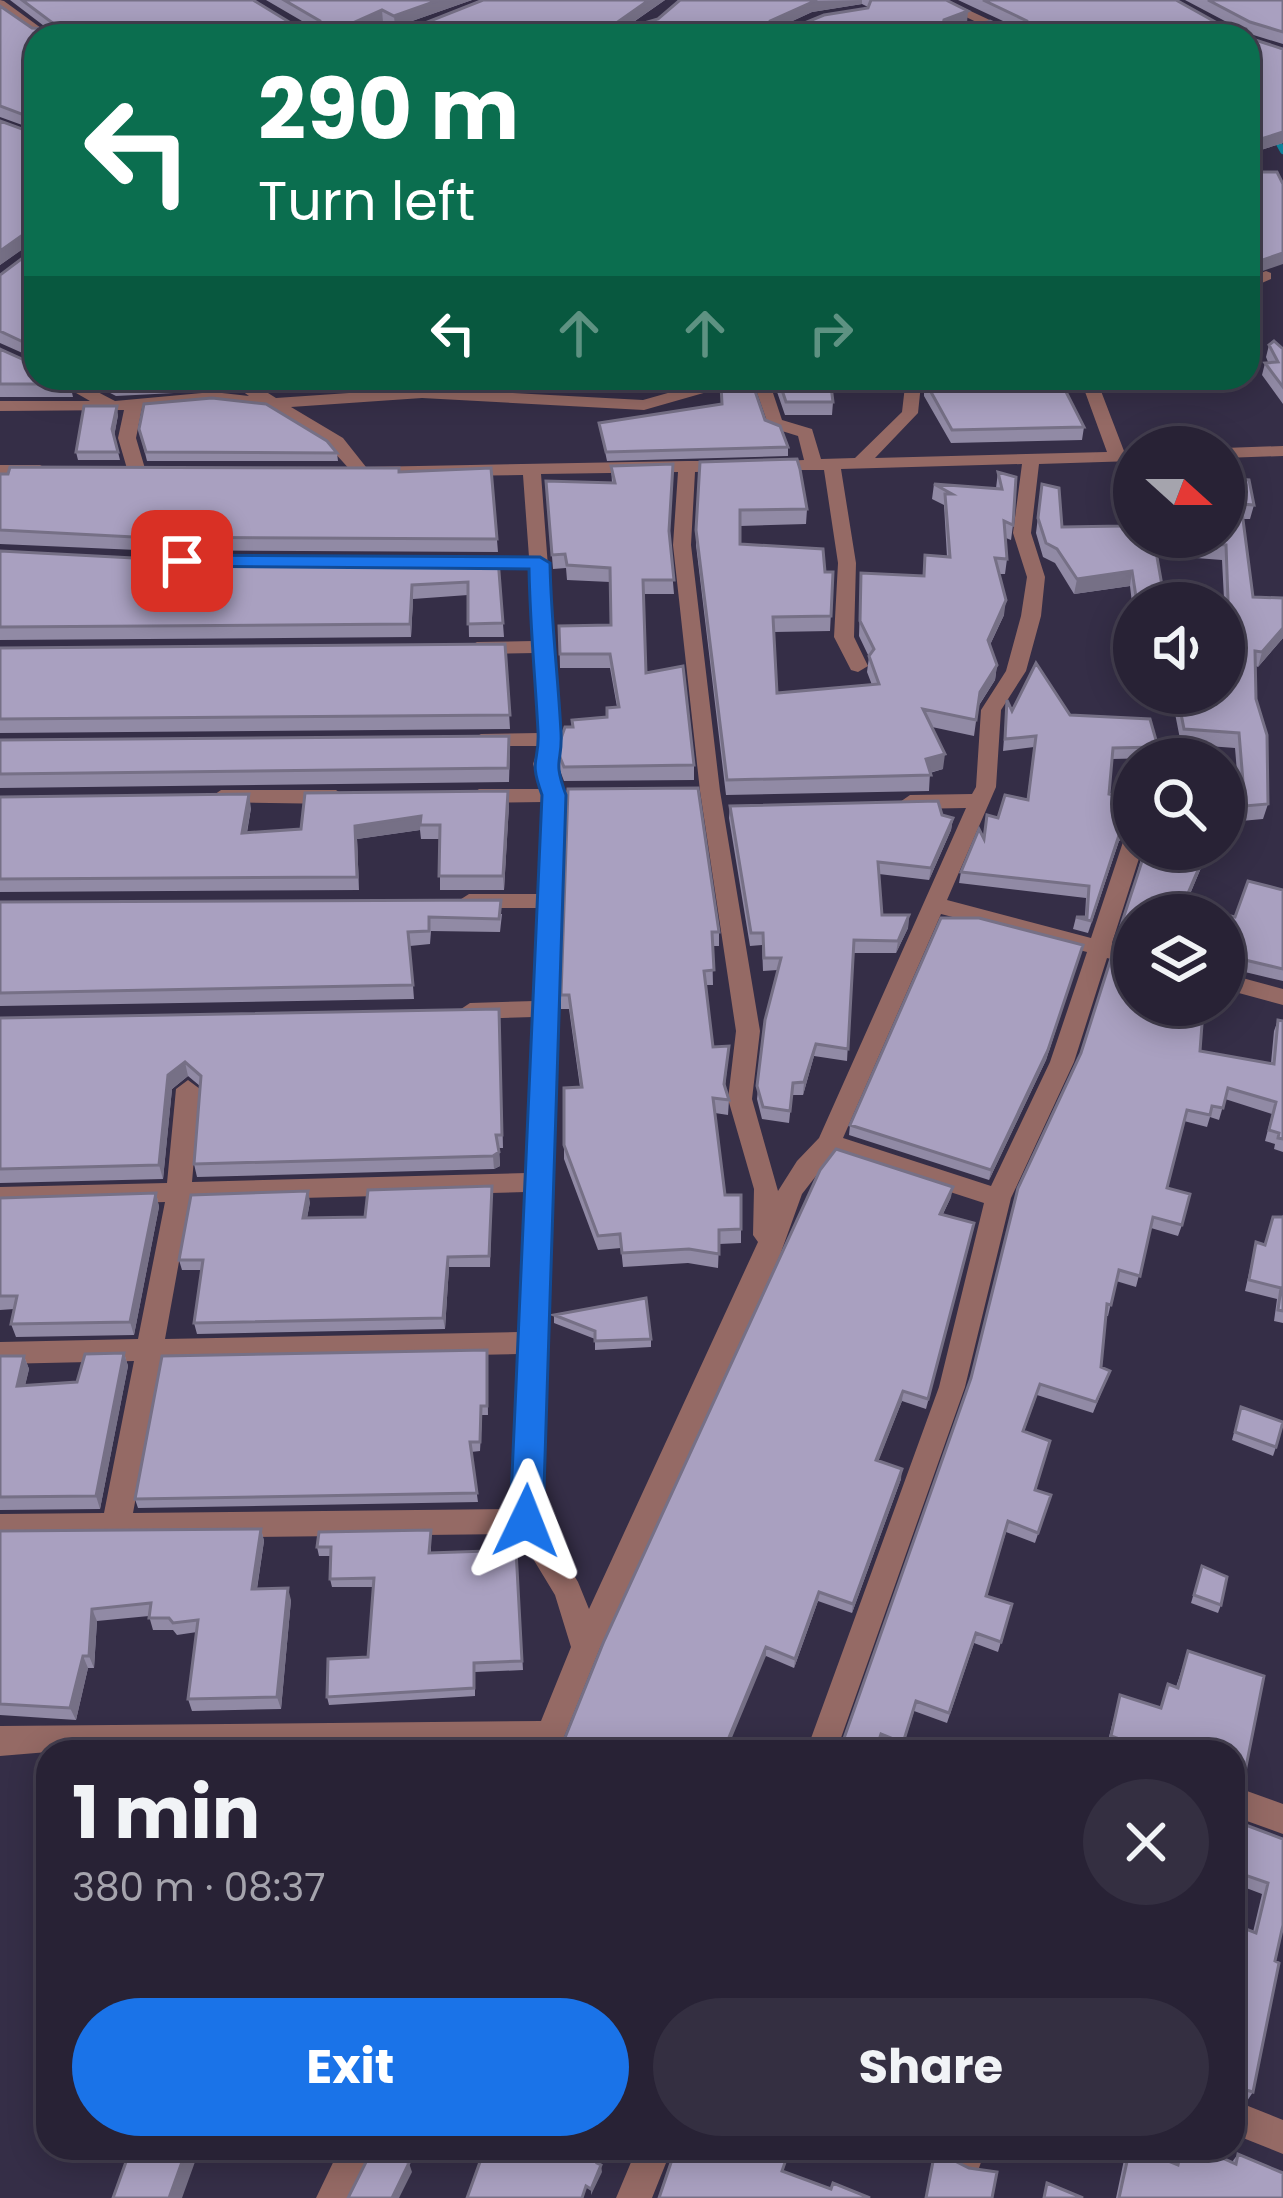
<!DOCTYPE html>
<html lang="en">
<head>
<meta charset="utf-8">
<style>
  :root { --surface:#282235; --page:#342f41; --text:#f1f3f6; --muted:#a5a4ad; --line:#443f50; --accent:#1a73e8 }
  body { margin:0; font-family:Poppins,sans-serif; background:var(--page); color:var(--text); height:100vh; display:flex; flex-direction:column; font-size:45px; white-space:nowrap }
  * { box-sizing:border-box; margin:0 }
  p { font-size:39px; color:var(--muted) }
  .icon { flex:none; width:66px; height:66px; fill:none; stroke:currentColor; stroke-width:2; stroke-linecap:round; stroke-linejoin:round }
  .map { position:relative; flex:1; overflow:hidden }
  .panel { position:absolute; left:36px; top:1740px; width:1209px; height:420px; display:flex; flex-direction:column; background:var(--surface); border-radius:36px; box-shadow:0 6px 30px #0003,0 0 0 3px var(--line) }
  .panel>* { flex:none }
  .banner { position:absolute; left:24px; top:24px; width:1236px; height:366px; border-radius:36px; box-shadow:0 6px 30px #0003,0 0 0 3px var(--line); background:#0b6e4f; color:#fff; overflow:hidden }
  .needle { width:78px; rotate:111deg }
  .tools { position:absolute; left:1113px; top:426px; display:grid; gap:24px }
  .tools a { display:grid; place-items:center; width:132px; height:132px; border-radius:50%; background:var(--surface); box-shadow:0 6px 30px #0003,0 0 0 3px var(--line); font-size:60px }
  .pin { position:absolute; display:grid; place-items:center; width:102px; height:102px; color:#fff; margin:-51px; border-radius:24px; box-shadow:0 6px 18px #0006 }
  .me { position:absolute; width:132px; margin:-66px; rotate:2deg; stroke-linejoin:round; filter:drop-shadow(0 0 9px #0008) }
  .turn { display:flex; align-items:center; gap:42px; height:252px; padding:0 36px; font-size:54px }
  .turn .icon { width:156px; height:156px; stroke-width:2.5 }
  .turn b { display:block; font-size:84px; line-height:102px }
  .lanes { display:flex; align-items:center; height:114px; padding:0 36px; background:#0003; justify-content:center; gap:60px; direction:ltr }
  .lanes .off { opacity:.35 }
  .round { display:grid; place-items:center; flex:none; width:126px; height:126px; border-radius:63px; background:var(--page) }
  .headline { display:flex; align-items:center; justify-content:space-between; height:204px; padding:0 36px }
  h1 { font-size:72px; font-weight:700; line-height:90px }
  .cta { display:flex; gap:24px; margin-top:auto; padding:24px 36px }
  .cta a { flex:1; height:138px; border-radius:72px; background:var(--accent); color:#fff; font-size:48px; font-weight:700; line-height:138px; text-align:center }
  .cta a+a { background:var(--page); color:var(--text) }
  .map>svg:first-child { display:block }
</style>
</head>
<body>
<div class="map">
<svg width="1283" height="2198" viewBox="0 0 1283 2198">
  <rect width="100%" height="100%" fill="#352e47"/>
  <g fill="none" stroke-linecap="round" stroke-linejoin="round">
    <!-- stream -->
    <path stroke="#0e839c" stroke-width="6" d="M1273,133L1283,151
      M0,250L36,241"/>
    <!-- street -->
    <path fill="#956a65" fill-rule="evenodd" d="M0,0L4,1L52,36H37L0,10Z
      M930,0H947L1024,36H1006Z
      M1266,271L1271,273V279L1248,289V278Z
      M50,378H71L115,401L213,392L249,396L224,378H244L276,398L422,388L643,400L721,378H759L771,387L782,420L812,429L821,459L855,458L902,412L905,386L897,378H916L921,384L918,413L875,458L1107,452L1080,378H1096L1124,451H1134V461L1039,464L1031,533L1045,577L1041,616L1026,671L1001,710L996,787L947,900L1091,938L1123,842L1134,835V849H1142L1112,943L1134,949V965L1107,958L1074,1062L1011,1198L965,1387L836,1752H806L939,1387L984,1203L833,1154L802,1194L780,1255L600,1648L558,1752H48L0,1756V1726L541,1721L571,1647L555,1595L518,1534L0,1540V1514L104,1513L134,1361L0,1364V1342L138,1339L165,1202L0,1207V1187L167,1183L176,1089L188,1080L200,1089L192,1182L527,1173L534,1017L470,1019L458,1011L470,1003L535,1001L539,908H469L458,901L469,894H539L543,802L479,803L469,796L479,789H541L533,764L539,746H481L471,740L481,734L540,733L535,653L477,654L467,648L477,642L534,641L530,568H470L461,562L470,556L529,557L523,475L361,477L355,476C291,395 236,400 142,408L136,438L146,472L137,477L128,472L118,438L124,410L0,411V401H90ZM742,382L756,390L769,427L798,436L804,460L765,462V470H824L838,563L834,637L851,670L858,672L868,666L854,637L856,563L841,469L1022,464L1013,533L1027,577L1021,616L1006,671L981,710L976,787L972,794L910,795L900,802L910,809L966,808L819,1138L797,1161L778,1191L752,1099L760,1031L720,791L691,545L695,472L730,471L739,466L730,461H687L366,467L343,438L291,407L422,398L644,410ZM678,472L673,545L700,791L736,1031L728,1099L754,1189L753,1235L758,1242L589,1609L578,1582L540,1519L564,802L574,795L562,788L553,764L561,739L541,474ZM941,914L1087,952L1050,1062L991,1186L843,1138ZM526,1192L520,1332L165,1339L190,1201ZM519,1354L512,1509L133,1513L161,1361Z
      M1283,446V456L1224,458V448Z
      M0,465H40L49,470L40,475H0Z
      M221,790H336L346,797L336,804L214,802L211,797Z
      M1224,973L1283,989V1005L1224,989Z
      M1233,1786L1283,1804V1834L1233,1816Z
      M1233,2100L1283,2120V2154L1233,2134Z
      M340,2148H375L352,2198H316Z
      M637,2148H672L652,2198H616Z
      M952,2148H986L979,2168L967,2173L955,2168L950,2156Z"/>
  </g>
  <!-- wall -->
  <path fill="#918aa5" fill-rule="evenodd" d="M10,0H253L299,28H314L266,0H472L395,27L383,22L372,27L410,29L483,0H665L625,28H627L658,19L680,0H946L967,23L951,28L1007,29L1018,28L958,0H1176L1228,29H1240L1185,0H1283V44L1247,33L1249,38L1283,49V143L1248,154L1256,106L1248,109L36,130L0,117V6L32,28L48,29ZM862,4L868,7L790,29L777,28L812,12Z
    M0,121L36,134V359L0,343V275L36,248L35,240L0,265Z
    M1269,345L1283,349V404L1262,375L1265,363L1268,362L1266,357Z
    M0,349L36,378L70,384L73,397H0Z
    M81,378H231L232,390L116,396Z
    M252,378H557L554,390L529,389L527,385L422,384L277,393Z
    M573,378H704L667,389H595Z
    M765,378H895L894,381L831,384L833,402L832,415H785L775,386Z
    M921,378H1059L1084,427L1082,440L951,443L924,396V381Z
    M721,385L765,420L788,447V456L607,461L599,423L721,404Z
    M118,415L114,436L120,460H78L76,452Z
    M139,429L337,453L338,461H147Z
    M700,462L807,509L806,524L740,526V544L825,572H833L830,631L774,632L777,693L872,685L867,672L869,657L859,636L861,573L923,576L925,555L947,557L944,505L932,499L934,484L996,488L998,472L1013,525L1011,540L1006,538L1007,559L1005,574H999L1004,615L990,645L997,665L995,680L978,707L974,736L932,727L943,769L930,773L929,791L726,795L696,545Z
    M611,466L669,536L674,594H643L646,673L694,765V780L564,781L558,765L557,750L572,727L607,717L617,707L610,668H560L559,626L611,625L610,582L567,580L566,568L553,569L546,481L612,483Z
    M491,468L498,552L137,550L0,544V474L399,472Z
    M1224,478L1254,505L1250,519H1243L1253,597L1283,598V638L1258,667L1256,666V699L1268,804L1263,819L1241,821L1235,748L1181,744L1171,693H1224V603H1134V620L1130,586L1074,594L1055,563L1043,557L1036,533L1042,484L1062,527L1120,526L1124,495H1129L1130,487ZM1157,555L1222,560L1224,599L1164,597Z
    M0,551L134,558L498,559L504,637H469L468,595L413,599L411,637L0,640Z
    M505,644L510,729L0,733V648Z
    M1007,700L1012,711L1070,715L1158,747L1155,758L1112,759L1109,794L1134,799V831L1119,841L1088,933L1073,929L1076,917H1085L1086,898L959,883L961,872L998,818L1027,800L1034,747L1003,751Z
    M0,740L510,750L509,782L0,788Z
    M568,789L719,932V946H712L713,985H705L713,1047L729,1046L725,1087L729,1100L728,1115L715,1113L725,1195L741,1229V1243L719,1244L718,1268L688,1263L623,1267L621,1248L598,1250L564,1159V1145L580,1087L569,1009H561V995Z
    M0,797L251,808L247,833L301,829L509,805L504,890H440V839H421L420,830L357,839L359,890L0,892Z
    M730,806L942,815L953,818L951,830L929,880L879,874L882,915H909L908,928L896,953H853L847,1061L814,1056L803,1095H792L789,1123L762,1119L757,1099L765,1020L778,970L763,971L762,945L750,946L729,818Z
    M1144,849H1209L1185,906L1235,917L1283,890V981L1224,967V915H1134V945L1118,940Z
    M0,902L502,914L500,932L431,931L430,944L410,946L414,999L0,1006Z
    M1083,945L1046,1060L989,1180L849,1135L850,1125Z
    M0,1018L500,1023L503,1148H499L500,1166L494,1169L197,1177L194,1164L200,1086L188,1076L172,1089L163,1179L0,1183Z
    M1278,1020L1283,1021V1152L1274,1149L1275,1144L1265,1141L1272,1114L1225,1099L1219,1120L1210,1117L1207,1127L1184,1121L1167,1188L1182,1225L1178,1236L1151,1228L1136,1287L1116,1281L1108,1316H1106L1101,1367L1110,1371L1093,1413L1037,1395L1024,1431L1036,1490L1051,1495L1035,1543L1006,1532L986,1596L1012,1604L998,1652L974,1643L947,1723L914,1711L901,1752L879,1744H842L1187,1021L1200,1051L1271,1063L1274,1031Z
    M492,1186L490,1267H449L445,1329L197,1334L194,1323L202,1270H182L179,1260L310,1202L307,1218L365,1217Z
    M156,1193L159,1207L134,1335L16,1337L11,1324L14,1309L0,1310V1198Z
    M951,1197L943,1214L972,1234L926,1409L902,1401L878,1461L901,1479L852,1613L818,1601L794,1668L766,1656L562,1745Z
    M1283,1215V1323L1274,1321L1277,1299L1245,1291L1256,1242L1264,1245Z
    M554,1315L651,1339V1347L595,1350V1339L554,1323Z
    M487,1350L488,1415H482L480,1451L471,1452L478,1502L138,1508L135,1499Z
    M124,1353L128,1366L100,1509L0,1510V1356H24L29,1369L25,1385L77,1382Z
    M1241,1407L1276,1447L1273,1456L1232,1440Z
    M261,1529L264,1541L257,1589L291,1600L281,1709L192,1711L188,1699L197,1632L177,1635L173,1630H153L149,1616L97,1621L94,1668H88L76,1720L0,1715V1531Z
    M431,1530V1553L516,1550L523,1670L475,1672V1696L329,1705L327,1697L368,1657L373,1587H332L330,1579L331,1556H319L317,1547Z
    M1202,1566L1221,1605L1218,1613L1191,1603Z
    M1188,1651L1245,1772L1239,1783L1233,1781V1752H1117L1106,1748L1120,1695L1160,1708L1168,1684L1176,1687Z
    M1235,1821L1283,1839L1275,1961L1253,2092L1247,2101L1235,2097L1233,2103V1924L1253,1932L1262,1894L1233,1883V1825Z
    M1129,2148L1175,2163L1179,2148H1200L1232,2162L1238,2154L1283,2198H1116L1125,2155Z"/>
  <!-- shaded-wall -->
  <path fill="#767086" d="M439,0H472L395,27L394,16Z
    M649,0H665L613,36L612,26Z
    M862,0V4L812,12L769,32L770,21L813,1Z
    M382,10L383,22L351,36L348,25Z
    M968,11L967,23L942,32L944,20Z
    M1260,93L1257,105L1248,109V98Z
    M1283,132V143L1248,154V143Z
    M34,227L36,240L0,265V251Z
    M1283,253V264L1248,276V265Z
    M1255,305L1252,318L1248,320V309Z
    M667,378H704L667,389Z
    M117,406L118,415L114,437L112,429Z
    M1132,571L1130,586L1074,594L1077,579Z
    M412,585L413,599L411,637L410,624Z
    M1006,600L1004,615L985,655L988,640Z
    M1283,628V638L1258,667L1262,652Z
    M997,665L995,680L977,708L980,692Z
    M945,754L943,769L924,774L926,759Z
    M508,791L509,805L504,890L503,876Z
    M249,794L251,808L244,847L242,833Z
    M421,816L420,830L357,839L359,890L355,826Z
    M953,818L951,830L929,880L931,868Z
    M1134,821V831L1119,841L1088,933L1121,829Z
    M1207,849H1209L1181,915L1183,905Z
    M909,915L908,928L896,953L898,941Z
    M1083,945L1046,1060L989,1180L991,1170Z
    M816,1044L814,1056L803,1095L804,1082Z
    M185,1062L188,1076L172,1089L163,1179L159,1165L168,1075Z
    M499,1152L500,1166L494,1169L493,1156Z
    M953,1187L951,1197L938,1224L940,1214Z
    M308,1191L310,1202L305,1229L303,1218Z
    M156,1193L159,1207L134,1335L130,1322Z
    M448,1257L449,1267L445,1329L443,1318Z
    M124,1353L128,1366L100,1509L96,1496Z
    M24,1356L29,1369L22,1399L17,1386Z
    M903,1391L902,1401L875,1470L876,1460Z
    M902,1469L901,1479L852,1613L853,1604Z
    M261,1529L264,1541L255,1601L252,1589Z
    M288,1588L291,1600L281,1709L277,1697Z
    M819,1592L818,1601L794,1668L795,1659Z
    M92,1609L97,1621L94,1668L89,1656Z
    M766,1647V1656L726,1752H723Z
    M83,1656L88,1668L76,1720L70,1708Z
    M187,2148H200L182,2198H169Z
    M409,2163L412,2172L399,2198H392Z
    M601,2165L602,2172L591,2195V2189Z"/>
  <!-- building -->
  <path fill="#a9a0c0" stroke="#767086" stroke-width="3" fill-rule="evenodd" d="M22,0H253L299,28L321,27L320,21L284,0H439L394,16L382,10L348,25L410,29L483,0H649L612,26L627,28L658,19L680,0H817L770,21L768,27L790,29L824,15L868,8L871,0H946L968,11L944,20L942,28L966,29L990,21L1007,29L1029,27L1027,21L983,0H1176L1228,29H1246L1249,38L1283,49V132L1248,143V133L1260,93L1248,98V36H36V125L35,119L0,106V6L32,28L50,29L54,24Z
    M1208,0H1283V32L1250,22Z
    M0,121L36,134V348L0,331V275L36,248L34,227L0,251Z
    M1248,172H1277L1283,184V253L1248,265Z
    M1274,341L1283,349V387L1265,363L1278,362L1269,345Z
    M0,349L31,363L36,362V378H60L70,384H0Z
    M103,378H209L113,383Z
    M271,378H313L275,381Z
    M778,378H830L833,402H786Z
    M926,378H1059L1084,427L952,430L926,383Z
    M742,379L753,385L765,420L780,426L788,447L606,452L599,423L722,404L721,385Z
    M212,398L266,404L327,441L337,453L146,452L139,429L144,404Z
    M84,406H117L112,429L118,452H76Z
    M797,459L800,469L807,509L740,510V544L823,549L825,572H833L831,616L773,617L777,693L879,684L869,656L874,649L860,621L861,573L924,576L925,555L950,557L945,494H952L934,484L1002,489L998,472L1016,477L1013,525L1004,521L1007,559L995,558L1006,600L988,640L997,665L980,692L976,720L923,709L945,754L926,759L931,775L727,780L696,530L700,462Z
    M673,464L669,531L674,580H643L646,673L683,666L694,765L564,767L557,750L565,727H573L572,720L607,717V708L619,707L610,654H560L559,626L611,625L610,568L567,565L565,554L552,555L546,481L615,483L611,466Z
    M10,467L399,468V472L491,468L497,539L134,537L0,530V474H8Z
    M1224,478L1249,480L1254,505L1241,504L1253,597L1283,598V628L1262,652L1255,651L1256,699L1267,735L1268,804L1245,806L1239,733L1184,729L1177,693H1224V603H1137L1132,571L1077,579L1057,549L1046,543L1038,518L1042,484L1059,488L1062,527L1123,526L1124,495H1132L1130,487L1134,485V537H1224ZM1154,540L1226,545L1228,600L1164,597Z
    M0,551L134,558L498,559L503,623L468,624V582L412,585L410,624L0,627Z
    M505,644L510,715L0,719V648Z
    M1036,663L1070,715L1150,719L1158,747L1113,748L1109,794L1134,799V821L1121,829L1091,921L1076,917H1087L1089,886L961,872L979,829L984,839L987,815L998,818L1005,795L1028,800L1036,736L1005,739L1007,700L1012,711Z
    M509,736L508,768L0,774V740Z
    M1224,786L1234,787L1224,810Z
    M698,788L719,932H712L714,970L704,971L713,1047L729,1046L724,1084L729,1100L713,1098L725,1195H741V1229L719,1230V1254L689,1249L622,1253L620,1234L598,1236L564,1145V1088L582,1087L569,995H561L568,789Z
    M508,791L503,876H439L440,825H420L421,816L355,826L357,877L0,879V797L249,794L242,833L301,829L305,793Z
    M938,801L942,815L953,818L931,868L878,862L882,915H909L898,941L854,940L848,1049L816,1044L804,1082L793,1083L790,1111L763,1107L757,1086L765,1020L781,958H764L763,933H751L730,806Z
    M1146,849H1207L1183,905L1235,917L1248,881L1283,890V969L1224,955V915H1134V933L1120,928Z
    M501,900L499,919L429,917V931L408,932L413,985L0,993V902Z
    M941,918H979L1083,945L1048,1050L991,1170L850,1125Z
    M1113,952L1134,958V1005H1172L1186,1009L1187,1021L1202,1024L1200,1051L1274,1064L1278,1020L1283,1021V1139L1278,1138L1279,1133L1269,1130L1276,1102L1228,1088L1223,1108L1212,1106L1210,1115L1187,1110L1167,1188L1190,1194L1182,1225L1153,1217L1140,1276L1119,1270L1111,1305L1107,1304L1101,1367L1110,1371L1096,1402L1040,1384L1023,1431L1050,1441L1035,1490L1051,1495L1038,1533L1008,1521L986,1596L1012,1604L1001,1642L976,1633L949,1713L916,1701L903,1743L881,1734L875,1752H823L825,1747L842,1744L971,1378L1018,1188L1081,1053Z
    M499,1009L502,1135H496L499,1152L493,1156L194,1164L201,1076L185,1062L168,1075L159,1165L0,1169V1018Z
    M836,1149L953,1187L940,1214L974,1223L928,1399L903,1391L876,1460L902,1469L853,1604L819,1592L795,1659L766,1647L723,1752H551L554,1748L562,1745L604,1641L820,1170Z
    M492,1186L489,1256L448,1257L443,1318L194,1323L203,1260H179L191,1195L308,1191L303,1218L365,1217L368,1190Z
    M156,1193L130,1322L11,1324L17,1296H0V1198Z
    M1273,1217H1283V1311L1278,1310L1281,1288L1249,1280L1256,1242L1265,1245Z
    M646,1298L651,1339L595,1341V1331L554,1315Z
    M487,1350V1406H481L480,1442H470L477,1493L135,1499L162,1356Z
    M124,1353L96,1496L0,1497V1356H24L17,1386L77,1382L85,1354Z
    M1241,1407L1283,1422L1276,1447L1235,1432Z
    M261,1529L252,1589L288,1588L277,1697L188,1699L198,1620L173,1623L169,1618H149L151,1603L92,1609L89,1656H83L70,1708L0,1704V1531Z
    M431,1530L429,1553L516,1550L522,1661L474,1663V1688L327,1697L328,1659L368,1657L374,1578L330,1579L331,1547H317L319,1532Z
    M1202,1566L1227,1577L1221,1605L1194,1595Z
    M1188,1651L1264,1676L1245,1772L1233,1767V1752H1188L1169,1745L1168,1750L1149,1742L1147,1749L1111,1736L1120,1695L1161,1708L1168,1684L1178,1688Z
    M1235,1821L1283,1839V1925L1275,1961L1279,1963L1253,2092L1236,2087L1234,2101L1233,1924L1256,1933L1268,1883L1233,1871V1831Z
    M131,2148H187L169,2198H113Z
    M373,2148H380L409,2163L392,2198H348Z
    M485,2148H603L597,2163L601,2165L591,2189L586,2186L582,2198H467Z
    M676,2148H790L782,2171L831,2189L833,2183L870,2198H659Z
    M1130,2148H1136L1178,2165L1182,2148H1200L1236,2164L1238,2154L1283,2173V2198H1119Z
    M935,2151L969,2168L997,2172L992,2198H926Z
    M1047,2183L1083,2198H1044Z"/>
  <!-- route -->
  <path fill="#1a73e8" stroke="#114b97" stroke-width="3" d="M182,555L540,557L550,563C551,620 558,675 561,732C563,764 552,757 566,795L543,1521L538,1531L526,1535L515,1531L510,1521L542,795C528,757 540,763 538,731C535,677 530,624 529,569L174,566L171,561Z"/>
</svg>
<div class="tools">
<a><svg class="needle" viewBox="-14 -14 28 28"><path d="M0-13l5 13h-10z" fill="#e53935"/><path d="M0 13l5-13h-10z" fill="#a5a4ad"/></svg></a>
<a><svg class="icon" aria-label="sound" viewBox="0 0 24 24"><path d="M4 9h4l5-4v14l-5-4H4zM17 9q2 3 0 6"/></svg></a>
<a><svg class="icon" aria-label="search" viewBox="0 0 24 24"><circle cx="10" cy="10" r="6"/><path d="M15 15l6 6"/></svg></a>
<a><svg class="icon" aria-label="layers" viewBox="0 0 24 24"><path d="M12 4l9 5-9 5-9-5zM3 14l9 5 9-5"/></svg></a>
</div>
<div class="pin" style="left:182px;top:561px;background:#d93025"><svg class="icon" aria-label="arrive" viewBox="0 0 24 24"><path d="M6 21V4h12l-3 4 3 4H6"/></svg></div>
<svg class="me" style="left:526px;top:1521px" viewBox="-20 -20 40 40"><path d="M0-17L14 15 0 8-14 15z" fill="#1a73e8" stroke="#fff" stroke-width="4"/></svg>
<div class="banner">
<div class="turn"><svg class="icon" aria-label="left" viewBox="0 0 24 24"><path d="M17 20v-9H6M10 6l-5 5 5 5"/></svg><div><b>290 m</b>Turn left</div></div>
<div class="lanes"><svg class="icon" aria-label="left" viewBox="0 0 24 24"><path d="M17 20v-9H6M10 6l-5 5 5 5"/></svg><svg class="icon off" aria-label="ahead" viewBox="0 0 24 24"><path d="M12 20V5M6 11l6-6 6 6"/></svg><svg class="icon off" aria-label="ahead" viewBox="0 0 24 24"><path d="M12 20V5M6 11l6-6 6 6"/></svg><svg class="icon off" aria-label="right" viewBox="0 0 24 24"><path d="M7 20v-9h11M14 6l5 5-5 5"/></svg></div>
</div>
<section class="panel">
<div class="headline"><div><h1>1 min</h1><p>380 m · 08:37</p></div><a class="round"><svg class="icon" aria-label="close" viewBox="0 0 24 24"><path d="M6 6l12 12M18 6L6 18"/></svg></a></div>
<div class="cta"><a>Exit</a><a>Share</a></div>
</section>
</div>
</body>
</html>
